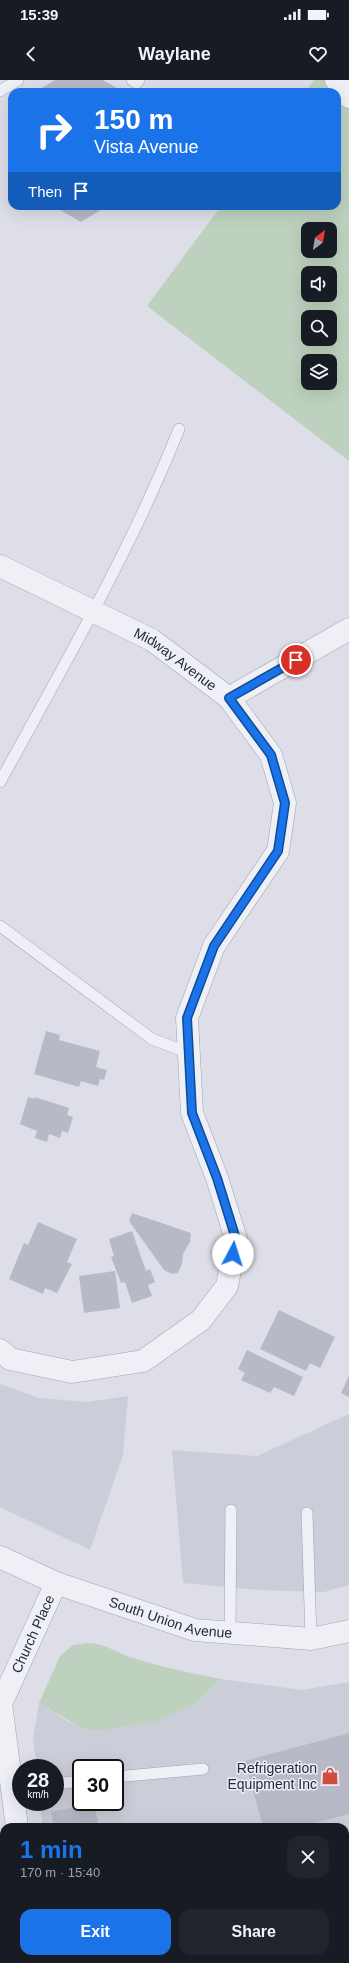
<!DOCTYPE html>
<html lang="en">
<head>
<meta charset="utf-8">
<style>
  :root { --surface:#171b24; --page:#20242c; --text:#f1f3f6; --muted:#9ea1a6; --accent:#1a73e8 }
  body { margin:0; font-family:Helvetica,sans-serif; background:var(--page); color:var(--text); height:100vh; display:flex; flex-direction:column; font-size:15px; white-space:nowrap }
  * { box-sizing:border-box; margin:0 }
  p { font-size:13px; color:var(--muted) }
  .icon { flex:none; width:22px; height:22px; fill:none; stroke:currentColor; stroke-width:2; stroke-linecap:round; stroke-linejoin:round }
  .map { position:relative; flex:1; overflow:hidden }
  .details { position:absolute; left:0px; top:1743px; width:349px; height:140px; display:flex; flex-direction:column; background:var(--surface); border-radius:12px 12px 0 0; box-shadow:0 4px 16px #0002 }
  .details>* { flex:none }
  .top-card { position:absolute; left:8px; top:8px; width:333px; height:122px; border-radius:12px; box-shadow:0 4px 16px #0002; background:#1a73e8; color:#fff; overflow:hidden }
  .needle { width:26px; rotate:31deg }
  .buttons { position:absolute; left:301px; top:142px; display:grid; gap:8px }
  .buttons a { display:grid; place-items:center; width:36px; height:36px; border-radius:8px; background:var(--surface); box-shadow:0 4px 16px #0002; font-size:20px }
  .speed { position:absolute; left:12px; top:1679px; display:flex; gap:8px; font-size:20px; font-weight:700; text-align:center }
  .speed>* { display:grid; place-content:center; width:52px; height:52px; border-radius:50%; background:var(--surface); box-shadow:0 4px 16px #0002; line-height:1 }
  .speed small { font-size:10px; font-weight:400 }
  .speed .limit { border:2px solid #111; border-radius:6px; background:#fff; color:#111 }
  .pin { position:absolute; display:grid; place-items:center; width:34px; height:34px; color:#fff; margin:-17px; border:2px solid #fff; border-radius:50%; box-shadow:0 1px 4px #0007 }
  .me { position:absolute; width:44px; margin:-22px; rotate:5deg; stroke-linejoin:round; filter:drop-shadow(0 0 3px #0008) }
  .turn { display:flex; align-items:center; gap:14px; height:84px; padding:0 20px; font-size:18px }
  .turn .icon { width:52px; height:52px; stroke-width:2.5 }
  .turn b { display:block; font-size:28px; line-height:34px }
  .then { display:flex; align-items:center; height:38px; padding:0 20px; background:#0003; gap:8px; font-size:15px }
  .round { display:grid; place-items:center; flex:none; width:42px; height:42px; border-radius:12px; background:var(--page) }
  .headline { display:flex; align-items:center; justify-content:space-between; height:68px; padding:0 20px }
  h1 { font-size:24px; font-weight:600; line-height:30px; color:var(--accent) }
  .button { display:flex; gap:8px; margin-top:auto; padding:8px 20px }
  .button a { flex:1; height:46px; border-radius:12px; background:var(--accent); color:#fff; font-size:16px; font-weight:600; line-height:46px; text-align:center }
  .button a+a { background:var(--page); color:var(--text) }
  .status { display:flex; justify-content:space-between; align-items:center; height:28px; padding:0 20px; background:var(--surface); direction:ltr }
  .status svg { height:11px; fill:currentColor }
  header { display:flex; justify-content:space-between; align-items:center; height:52px; padding:0 20px; background:var(--surface); font-size:18px; font-weight:600 }
  .map>svg:first-child { display:block }
</style>
</head>
<body>
<div class="status"><b>15:39</b><svg viewBox="0 0 49 12"><path d="M0 12V9h3v3zM5 12V6h3v6zM10 12V3h3v9zM15 12V0h3v12zM26 1h20v11H26zM47 4h2v5h-2z"/></svg></div>
<header><svg class="icon" aria-label="back" viewBox="0 0 24 24"><path d="M15 5l-7 7 7 7"/></svg>Waylane<svg class="icon" aria-label="heart" viewBox="0 0 24 24"><path d="M12 20l-8-8c-3-5 5-10 8-4 3-6 11-1 8 4z"/></svg></header>
<div class="map">
<svg width="349" height="1883" viewBox="0 0 349 1883">
  <rect width="100%" height="100%" fill="#dddee7"/>
  <!-- built -->
  <path fill="#cbcdd9" fill-rule="evenodd" d="M0,1304L39,1318L87,1322L128,1316L123,1375L90,1470L0,1427Z
    M349,1334V1505L324,1512L258,1510L183,1503L172,1370L257,1376Z
    M221,1599L302,1610L349,1602V1883H78L75,1879H345V1747H43L40,1722H55V1688H37L33,1659L39,1623L67,1641L80,1647L195,1625ZM81,1688H115V1722H81Z
    M0,1835L4,1849V1879H13L14,1883H0Z"/>
  <!-- green -->
  <path fill="#bed1be" fill-rule="evenodd" d="M314,0H336L349,18V381L147,226L221,126H337V12H305ZM308,149H330V171H308ZM308,193H330V215H308ZM308,237H330V259H308ZM308,281H330V303H308Z
    M90,1563C105,1564 116,1572 130,1577C160,1587 191,1593 221,1599L195,1625L153,1642L95,1651L80,1647L39,1623L60,1576L73,1565Z"/>
  <!-- building -->
  <path fill="#b7b9c7" d="M55,0H103L124,12H35Z
    M53,126H107L81,142Z
    M46,951L60,955L59,960L100,971L96,987L107,990L104,1000L100,999L98,1006L81,1001L79,1007L34,994Z
    M28,1017L35,1019V1017L69,1028L67,1035L73,1037L68,1053L62,1051L60,1058L49,1054L47,1062L35,1058L37,1051L20,1044Z
    M132,1133L191,1153L190,1162L183,1174L182,1184L178,1193L172,1194L164,1190L129,1141Z
    M38,1142L77,1159L67,1182L72,1184L57,1213L45,1208L43,1214L9,1199L24,1163L28,1165Z
    M132,1151L146,1191L150,1189L155,1202L148,1205L152,1216L132,1223L125,1202L121,1203L111,1177L114,1176L109,1159Z
    M115,1191L120,1228L84,1233L79,1196Z
    M279,1230L335,1257L320,1288L310,1283L306,1291L260,1269Z
    M247,1270L303,1297L294,1316L274,1307L270,1313L241,1300L245,1293L238,1289Z
    M349,1296V1317L341,1313Z
    M349,1653V1734L299,1747H263L245,1681Z
    M94,1723L99,1747H54L51,1732Z
    M96,1879H133V1880L118,1883H97Z
    M291,1879H331L332,1883H292Z"/>
  <g fill="none" stroke-linecap="round" stroke-linejoin="round">
    <!-- service casing -->
    <g stroke="#a2a4b1" stroke-width="12">
      <path id="service" d="M132,0L137,3L139,0
        M0,11L18,0
        M0,702C63,587 130,472 179,349
        M0,846L152,959L189,973
        M307,1433L311,1559
        M230,1553L231,1430
        M115,1697L203,1689
        M55,1704L81,1701
        M345,1783L349,1782
        M345,1802L349,1817"/>
    </g>
    <!-- minor casing -->
    <g stroke="#a2a4b1" stroke-width="23">
      <g id="minor">
        <path d="M336,0L349,17"/>
        <path id="s1" d="M0,486L152,560L229,618L271,675L285,723L278,771L214,866L187,938L192,1033L217,1098L236,1159L227,1206L201,1240L143,1281L72,1292L10,1279L0,1270"/>
        <path d="M229,618L349,549"/>
        <path id="s2" d="M17,1747L1,1624L56,1503"/>
        <path d="M42,1879L43,1883"/>
      </g>
    </g>
    <!-- tertiary casing -->
    <g stroke="#a2a4b1" stroke-width="23">
      <g id="tertiary">
        <path id="s3" d="M0,1477L56,1503L195,1550L311,1559L349,1551"/>
      </g>
    </g>
    <!-- service -->
    <use href="#service" stroke="#eff0f5" stroke-width="11"/>
    <!-- minor -->
    <use href="#minor" stroke="#eff0f5" stroke-width="22"/>
    <!-- tertiary -->
    <use href="#tertiary" stroke="#eff0f5" stroke-width="22"/>
  </g>
  <g fill="none" stroke-linecap="round" stroke-linejoin="round">
    <!-- route casing -->
    <g stroke="#114b97" stroke-width="10">
      <path id="route" d="M233,1174L236,1159L217,1098L192,1033L187,938L214,866L278,771L285,723L271,675L229,618L296,580"/>
    </g>
    <!-- route -->
    <use href="#route" stroke="#1a73e8" stroke-width="7"/>
  </g>
  <!-- icons -->
  <defs>
    <g id="shop-bare" transform="scale(1.38)"><path d="M-5-2.5h2.3a2.7 3.5 0 0 1 5.4 0H5L5.5 6h-11ZM-1.5-2.5h3a1.5 2.3 0 0 0-3 0Z" fill="#ce4d40" stroke="#ecedf5" stroke-width="2.5" paint-order="stroke"/></g>
  </defs>
  <g fill-rule="evenodd">
    <use href="#shop-bare" x="330" y="1696"/>
  </g>
  <g text-anchor="middle" stroke-width="3" stroke-linejoin="round" paint-order="stroke">
    <!-- street labels -->
    <g font-size="14" fill="#26293d" stroke="#ecedf5">
      <text dy="5" stroke="none"><textPath href="#s1" startOffset="199">Midway Avenue</textPath></text>
      <text dy="5" stroke="none"><textPath href="#s3" startOffset="182">South Union Avenue</textPath></text>
      <text dy="5" stroke="none"><textPath href="#s2" startOffset="201">Church Place</textPath></text>
    </g>
    <!-- poi labels -->
    <g font-size="14" fill="#26293d" stroke="#ecedf5" text-anchor="end">
      <text x="317" y="1693">Refrigeration<tspan x="317" dy="16">Equipment Inc</tspan></text>
    </g>
  </g>
</svg>
<div class="buttons">
<a><svg class="needle" viewBox="-14 -14 28 28"><path d="M0-13l5 13h-10z" fill="#e53935"/><path d="M0 13l5-13h-10z" fill="#9ea1a6"/></svg></a>
<a><svg class="icon" aria-label="sound" viewBox="0 0 24 24"><path d="M4 9h4l5-4v14l-5-4H4zM17 9q2 3 0 6"/></svg></a>
<a><svg class="icon" aria-label="search" viewBox="0 0 24 24"><circle cx="10" cy="10" r="6"/><path d="M15 15l6 6"/></svg></a>
<a><svg class="icon" aria-label="layers" viewBox="0 0 24 24"><path d="M12 4l9 5-9 5-9-5zM3 14l9 5 9-5"/></svg></a>
</div>
<div class="speed"><div>28<small>km/h</small></div><div class="limit">30</div></div>
<div class="pin" style="left:296px;top:580px;background:#d93025"><svg class="icon" aria-label="arrive" viewBox="0 0 24 24"><path d="M6 21V4h12l-3 4 3 4H6"/></svg></div>
<svg class="me" style="left:233px;top:1174px" viewBox="-20 -20 40 40"><circle r="19" fill="#fff"/><path d="M0-13L10 11 0 6-10 11z" fill="#1a73e8"/></svg>
<div class="top-card">
<div class="turn"><svg class="icon" aria-label="right" viewBox="0 0 24 24"><path d="M7 20v-9h11M14 6l5 5-5 5"/></svg><div><b>150 m</b>Vista Avenue</div></div>
<div class="then">Then<svg class="icon" aria-label="arrive" viewBox="0 0 24 24"><path d="M6 21V4h12l-3 4 3 4H6"/></svg></div>
</div>
<section class="details">
<div class="headline"><div><h1>1 min</h1><p>170 m · 15:40</p></div><a class="round"><svg class="icon" aria-label="close" viewBox="0 0 24 24"><path d="M6 6l12 12M18 6L6 18"/></svg></a></div>
<div class="button"><a>Exit</a><a>Share</a></div>
</section>
</div>
</body>
</html>
